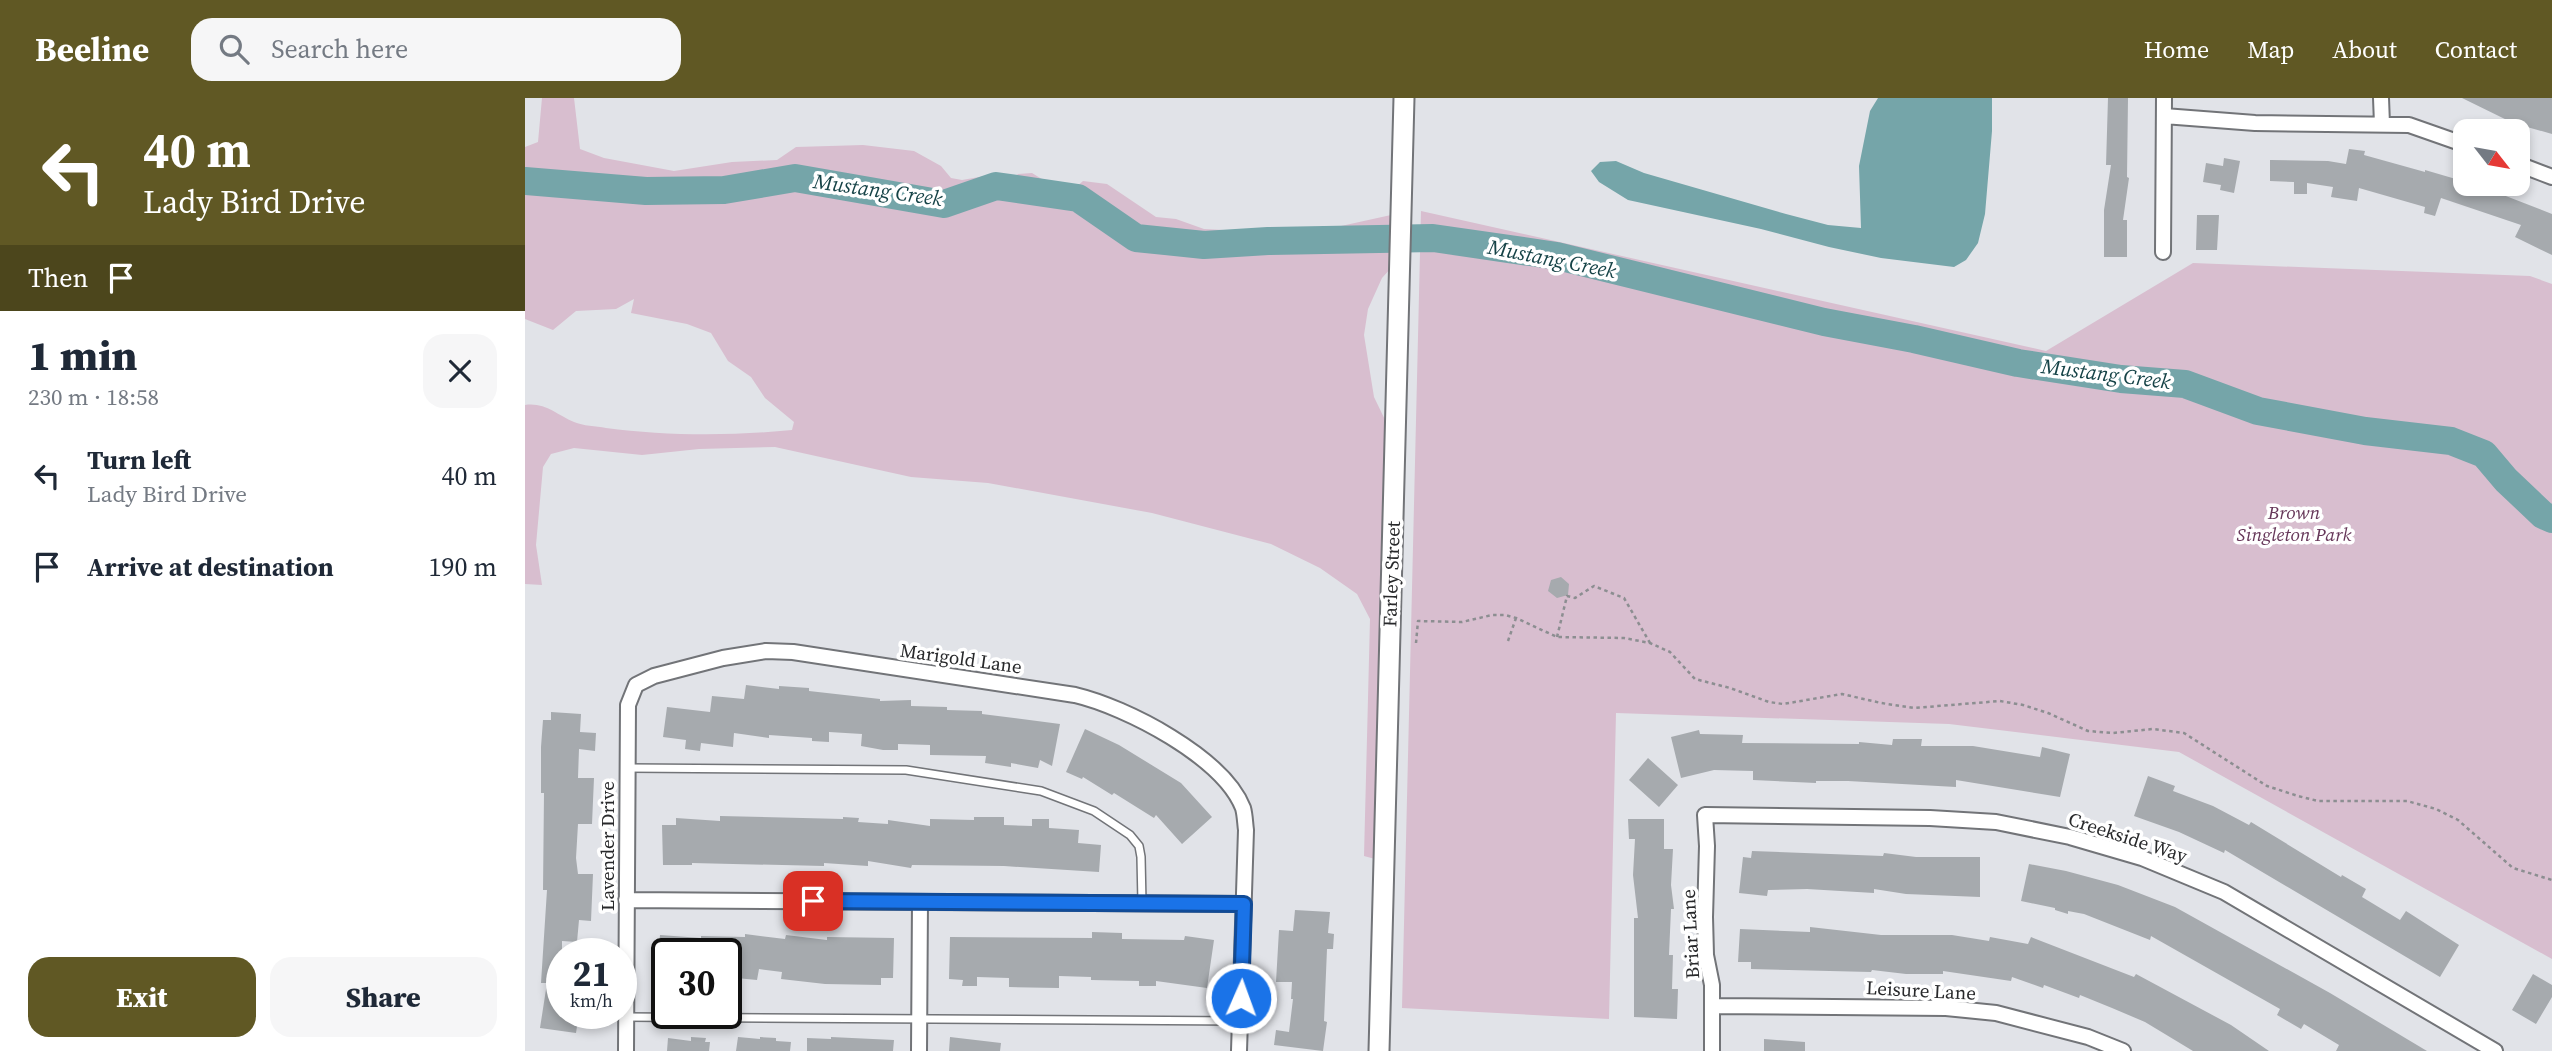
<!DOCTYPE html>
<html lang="en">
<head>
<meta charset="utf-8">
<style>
  :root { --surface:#fff; --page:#f6f6f7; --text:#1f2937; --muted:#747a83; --accent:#605824 }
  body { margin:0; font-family:"Source Serif 4",serif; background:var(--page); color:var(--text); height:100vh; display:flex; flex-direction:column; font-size:26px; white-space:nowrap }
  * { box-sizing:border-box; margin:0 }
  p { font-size:23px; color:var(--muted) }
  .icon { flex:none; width:38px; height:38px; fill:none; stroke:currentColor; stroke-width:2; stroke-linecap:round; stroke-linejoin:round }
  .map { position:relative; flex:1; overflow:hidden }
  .details { display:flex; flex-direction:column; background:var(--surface); width:525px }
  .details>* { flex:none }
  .top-card { background:#605824; color:#fff; overflow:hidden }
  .needle { width:46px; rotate:121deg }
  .tools { position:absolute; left:1928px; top:21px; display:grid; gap:14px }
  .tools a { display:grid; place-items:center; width:77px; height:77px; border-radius:14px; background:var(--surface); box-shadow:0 4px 10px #0003; font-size:35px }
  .speed { position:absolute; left:21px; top:840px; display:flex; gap:14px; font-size:35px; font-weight:700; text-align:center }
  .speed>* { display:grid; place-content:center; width:91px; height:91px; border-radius:50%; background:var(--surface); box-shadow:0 4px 10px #0003; line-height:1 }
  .speed small { font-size:18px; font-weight:400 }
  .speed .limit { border:4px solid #111; border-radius:10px; background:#fff; color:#111 }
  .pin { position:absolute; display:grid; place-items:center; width:60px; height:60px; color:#fff; margin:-30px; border-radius:14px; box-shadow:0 4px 10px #0006 }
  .me { position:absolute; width:77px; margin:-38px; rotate:2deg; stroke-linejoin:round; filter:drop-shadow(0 0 5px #0008) }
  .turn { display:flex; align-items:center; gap:24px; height:147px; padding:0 28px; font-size:32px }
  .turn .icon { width:91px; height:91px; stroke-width:2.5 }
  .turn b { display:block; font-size:49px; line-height:60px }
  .then { display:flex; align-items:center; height:66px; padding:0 28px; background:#0003; gap:14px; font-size:26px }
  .round { display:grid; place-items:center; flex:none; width:74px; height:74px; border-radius:21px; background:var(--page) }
  .summary { display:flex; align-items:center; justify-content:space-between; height:119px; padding:0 28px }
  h1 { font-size:42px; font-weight:800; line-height:52px }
  .action { display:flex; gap:14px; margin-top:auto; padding:14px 28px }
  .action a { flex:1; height:80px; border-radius:21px; background:var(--accent); color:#fff; font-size:28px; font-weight:800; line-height:80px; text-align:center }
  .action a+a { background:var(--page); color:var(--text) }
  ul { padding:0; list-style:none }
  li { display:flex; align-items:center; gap:21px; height:91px; padding:0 28px }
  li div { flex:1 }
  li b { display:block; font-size:26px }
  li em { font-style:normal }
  header { display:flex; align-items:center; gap:42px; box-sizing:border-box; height:98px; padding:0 35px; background:var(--accent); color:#fff }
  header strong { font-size:33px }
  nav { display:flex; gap:38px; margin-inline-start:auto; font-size:24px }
  .search { width:490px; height:63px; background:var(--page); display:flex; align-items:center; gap:18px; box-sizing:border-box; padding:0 24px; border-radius:21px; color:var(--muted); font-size:26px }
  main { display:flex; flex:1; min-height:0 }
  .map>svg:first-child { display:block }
</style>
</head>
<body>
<header>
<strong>Beeline</strong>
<div class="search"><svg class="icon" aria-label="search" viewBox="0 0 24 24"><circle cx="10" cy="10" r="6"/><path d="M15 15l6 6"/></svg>Search here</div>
<nav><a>Home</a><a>Map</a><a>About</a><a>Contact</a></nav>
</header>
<main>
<section class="details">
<div class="top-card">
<div class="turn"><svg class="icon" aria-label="left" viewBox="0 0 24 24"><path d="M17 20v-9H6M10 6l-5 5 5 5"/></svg><div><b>40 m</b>Lady Bird Drive</div></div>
<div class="then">Then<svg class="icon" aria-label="arrive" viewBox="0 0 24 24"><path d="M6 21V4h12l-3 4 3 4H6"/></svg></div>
</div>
<div class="summary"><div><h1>1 min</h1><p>230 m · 18:58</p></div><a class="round"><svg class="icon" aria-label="close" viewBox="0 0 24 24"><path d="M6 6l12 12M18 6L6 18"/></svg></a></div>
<ul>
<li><svg class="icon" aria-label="left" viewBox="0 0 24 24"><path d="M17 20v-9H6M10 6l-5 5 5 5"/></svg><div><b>Turn left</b><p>Lady Bird Drive</p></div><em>40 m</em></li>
<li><svg class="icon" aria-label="arrive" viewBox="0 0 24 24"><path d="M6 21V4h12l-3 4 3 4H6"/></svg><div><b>Arrive at destination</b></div><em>190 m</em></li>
</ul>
<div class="action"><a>Exit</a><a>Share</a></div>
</section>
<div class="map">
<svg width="2027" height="953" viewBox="0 0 2027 953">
  <rect width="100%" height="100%" fill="#e1e3e8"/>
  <!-- green -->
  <path fill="#d8becf" d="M17,0H49L55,51L79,60L149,73L207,64L252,62L271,49L338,47L389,53L416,68L426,80L437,82L460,78L481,85L493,76L507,75L520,83L524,101H538L558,83L582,86L631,119L651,121L679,131L718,133L749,147L798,132L866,117L863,144L866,170L857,180L843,211L839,237L849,299L864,330L850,761L839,758L845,521L832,496L795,470L746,446L627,415L463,385L386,379L250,349L174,351L117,357L49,350L26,356L18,369L11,447L17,487L0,486V307C20,304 32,317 49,324C58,328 71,328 81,330C140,338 208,338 267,332L269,324L240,300L226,279L203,263L186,235L162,226L106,215L109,201L91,211L51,213L28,232L0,221V49L13,44Z
    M896,113L1521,253L1668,165L2005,178L2027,186V861L1654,654L1424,626L1091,615L1084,921L877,910Z"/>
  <!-- water -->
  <path fill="#75a5a9" d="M1353,0H1467V33L1460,116L1453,145L1441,162L1429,169L1356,160L1304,149L1236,131L1103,102L1074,84L1066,73L1075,64L1091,63L1119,75L1261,116L1303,127L1336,130L1334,68L1345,13Z"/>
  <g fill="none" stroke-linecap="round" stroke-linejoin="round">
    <!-- river -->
    <path stroke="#75a5a9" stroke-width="28" d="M0,83L121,93L199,92L270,80L419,106L471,88L553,100L611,140L679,147L743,143L908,140L1032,158L1299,224L1389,241L1493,265L1596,281L1660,286L1733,313L1840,333L1926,343L1959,356L1981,382L2018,417L2027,421"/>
  </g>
  <!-- building -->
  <path fill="#a6aaae" d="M1583,0H1603L1602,79L1604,80L1598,122H1602V159H1579V112L1586,67H1581Z
    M1937,0H2027V36L1988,25Z
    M1824,51L1840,53L1839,57L1900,74V72L1941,84V86L1955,88L2027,116V157L1990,139L1996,127L1916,100L1910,118L1899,115L1900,109L1834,90L1832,103L1806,99L1808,89L1782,85V96H1769V84L1745,83V62L1803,63L1821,66Z
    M1699,60L1715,63L1709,95L1695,92L1696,87L1678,84L1681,65L1698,68Z
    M1672,117H1694L1692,152H1671Z
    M1036,479L1044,486L1043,497L1032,500L1023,493L1026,482Z
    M221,587L254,591V588L284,590V593L355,601V603L386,602V608L422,609V612L457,613V616L535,626L527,668L515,662L513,670L486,665V669L460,665L461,658L405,657V647L373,646V652H358L336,648L337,636L304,634V644L287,643V640L244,637V640L209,635L208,649L176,645L175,653L160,651L161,642L138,639L142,609L185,614L187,598L219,601Z
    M26,614L56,616L55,634L71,635L70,653L54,651L53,680H69L67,726H53L51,760L53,776H68L66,823L54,822L52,844L37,843V915H54L51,935L15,930L22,885H16L22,792H18L19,695H16V649L18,622H26Z
    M560,631L594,647L656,685L687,719L657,746L631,717L629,720L589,695L587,697L558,679L557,681L541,674Z
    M1174,632L1175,636L1218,637L1217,645L1334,646V644L1367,647L1368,641H1397L1396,648H1448L1515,659L1517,649L1545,656L1535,699L1431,682V689L1323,683H1291V685L1228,682V673L1189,672L1156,680L1146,639Z
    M1123,660L1153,687L1134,709L1104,682Z
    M1623,678L1650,688L1648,693L1688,708L1724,727L1726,724L1816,779L1817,777L1841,791L1837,799L1875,822L1881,813L1934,847L1915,879L1700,752L1699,755L1654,734L1609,718Z
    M195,718L318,721V719L334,720L333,724L363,726V722L405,728V721L449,722V719H479V727L507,728V721H524V730L554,732L553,745L576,747L574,774L479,768L387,767L386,770L343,763V768L299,765V768L167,765V767H138L137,727H151V720L195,723Z
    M1103,721H1139V751H1148L1146,787L1149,811H1146L1144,857H1148L1147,891H1153L1152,921L1109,919V820H1113L1108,777L1110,741H1104Z
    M1227,753L1358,758L1359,755L1391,759H1455V799L1381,796L1349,791V795L1282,791L1243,792L1242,798L1214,795L1218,759L1226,760Z
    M1504,766L1541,773L1593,787L1650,809L1805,895L1902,953H1811L1814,947L1779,926L1776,931L1752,917L1755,911L1626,838L1625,842L1559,816L1543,813V816L1530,812V810L1496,803Z
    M770,812L805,814L803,835L809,836L808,851H802L799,923L802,924L798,953L749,947L751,932L764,934L768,901H766L767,884H751L754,832L768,833Z
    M1285,829L1356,837H1427L1464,843L1465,839L1503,846L1506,839L1609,879L1611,876L1706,927L1744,953H1668L1620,924L1587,910L1555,897L1554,900L1519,887L1518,890L1487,879L1486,883L1418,873V876H1381L1347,872L1346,874L1226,871V864H1213L1215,831L1285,834Z
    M567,834L597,835V841L659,842L660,838L689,842L682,890L631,883V888H614V883L566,882V879L534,878V890L484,889V880L452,879V888H437L438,882L424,881L425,839L567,840Z
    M220,836L260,841L261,837L302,842V839L369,840L368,880H356V887L300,886L256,881L257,874L234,871L232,882L201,879V856H133L135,837L176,840V838L220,839Z
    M2008,876L2027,887V899L2011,926L1987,912Z
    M166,939L181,940L180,944H185L184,953H142L143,940L166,943Z
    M213,939L235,941V939L251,940V943L266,944L265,953H211Z
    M306,939L369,942L368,953H282V940L306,941Z
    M425,939L476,945L475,953H424Z
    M1239,941L1280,944V953H1239Z"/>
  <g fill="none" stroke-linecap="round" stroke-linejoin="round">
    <!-- lane casing -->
    <g stroke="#727478" stroke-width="10">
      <path id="lane" d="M103,670L381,672L516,693L569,713L605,737L614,748L616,759L617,805
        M101,919L715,923"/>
    </g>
    <!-- street casing -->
    <g stroke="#727478" stroke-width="18">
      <path id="street" d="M1856,0L1857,26
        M1639,18L1730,25L1884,27L1941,47
        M1993,66L2027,79
        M1638,154L1639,0
        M101,802L719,806
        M1187,908L1421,910L1471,915L1563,939L1598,953
        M101,953L103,607L111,587L129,578L198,560L241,553L268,554L550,597C601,609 698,659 718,710C720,717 720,725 721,732L714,953
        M394,953L395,804
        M1187,953V887L1181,857L1180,819L1182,748L1180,717L1405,720L1471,724L1545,739L1617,760L1699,794L1970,953"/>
    </g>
    <!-- secondary casing -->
    <g stroke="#727478" stroke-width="23">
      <path id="secondary" d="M854,953L879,0"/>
    </g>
    <!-- path -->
    <path stroke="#8c8e91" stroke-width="2.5" stroke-dasharray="3.5 3.5" stroke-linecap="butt" d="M1032,539L1042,498L1050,500L1069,488L1099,500L1125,545
      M983,543L991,520
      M891,545L893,523L937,524L967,517H980L991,520L1032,539L1099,540L1125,545L1145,554L1170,581L1205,590L1244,604L1258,606L1317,596L1356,605L1389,610L1475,603L1498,607L1523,615L1563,633L1588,635L1628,631L1659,635L1742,688L1773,698L1793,703H1882L1911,711L1933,722L1988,770L2027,782"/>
    <!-- lane -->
    <use href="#lane" stroke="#fff" stroke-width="7"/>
    <!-- street -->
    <use href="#street" stroke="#fff" stroke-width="14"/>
    <!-- secondary -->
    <use href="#secondary" stroke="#fff" stroke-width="19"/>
  </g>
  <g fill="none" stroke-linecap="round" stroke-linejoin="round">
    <!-- route casing -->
    <g stroke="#114b97" stroke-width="18">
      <path id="route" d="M288,803L719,806L716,900"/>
    </g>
    <!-- route -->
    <use href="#route" stroke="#1a73e8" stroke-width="12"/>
  </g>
  <g text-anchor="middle" stroke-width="7" stroke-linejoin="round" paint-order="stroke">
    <!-- park labels -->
    <g font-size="19" font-style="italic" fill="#663759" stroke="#fff">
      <text x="1769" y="421">Brown<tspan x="1769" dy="22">Singleton Park</tspan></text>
    </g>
    <!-- street labels -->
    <g font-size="19" fill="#28292b" stroke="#fff">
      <text transform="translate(866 476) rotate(-88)" y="7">Farley Street</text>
      <text transform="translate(436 560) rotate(8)" y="7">Marigold Lane</text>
      <text transform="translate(1603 739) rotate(18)" y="7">Creekside Way</text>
      <text transform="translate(82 748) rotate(-90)" y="7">Lavender Drive</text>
      <text transform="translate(1165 836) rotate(-93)" y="7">Briar Lane</text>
      <text transform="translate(1396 892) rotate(3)" y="7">Leisure Lane</text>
    </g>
    <!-- water labels -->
    <g font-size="21" font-style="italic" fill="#164347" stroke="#fff">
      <text transform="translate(353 92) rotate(8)" y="7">Mustang Creek</text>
      <text transform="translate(1027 161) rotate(11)" y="7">Mustang Creek</text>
      <text transform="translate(1581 276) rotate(7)" y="7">Mustang Creek</text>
    </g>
  </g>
</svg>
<div class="tools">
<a><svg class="needle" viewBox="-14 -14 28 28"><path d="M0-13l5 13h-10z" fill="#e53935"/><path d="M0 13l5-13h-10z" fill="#747a83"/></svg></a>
</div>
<div class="speed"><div>21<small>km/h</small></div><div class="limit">30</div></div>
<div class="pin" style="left:288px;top:803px;background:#d93025"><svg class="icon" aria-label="arrive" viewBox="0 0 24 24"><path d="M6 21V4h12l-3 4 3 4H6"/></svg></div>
<svg class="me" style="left:716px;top:900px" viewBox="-20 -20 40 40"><circle r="17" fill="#1a73e8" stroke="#fff" stroke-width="3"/><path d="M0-11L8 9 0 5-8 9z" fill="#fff"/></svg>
</div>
</main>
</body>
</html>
